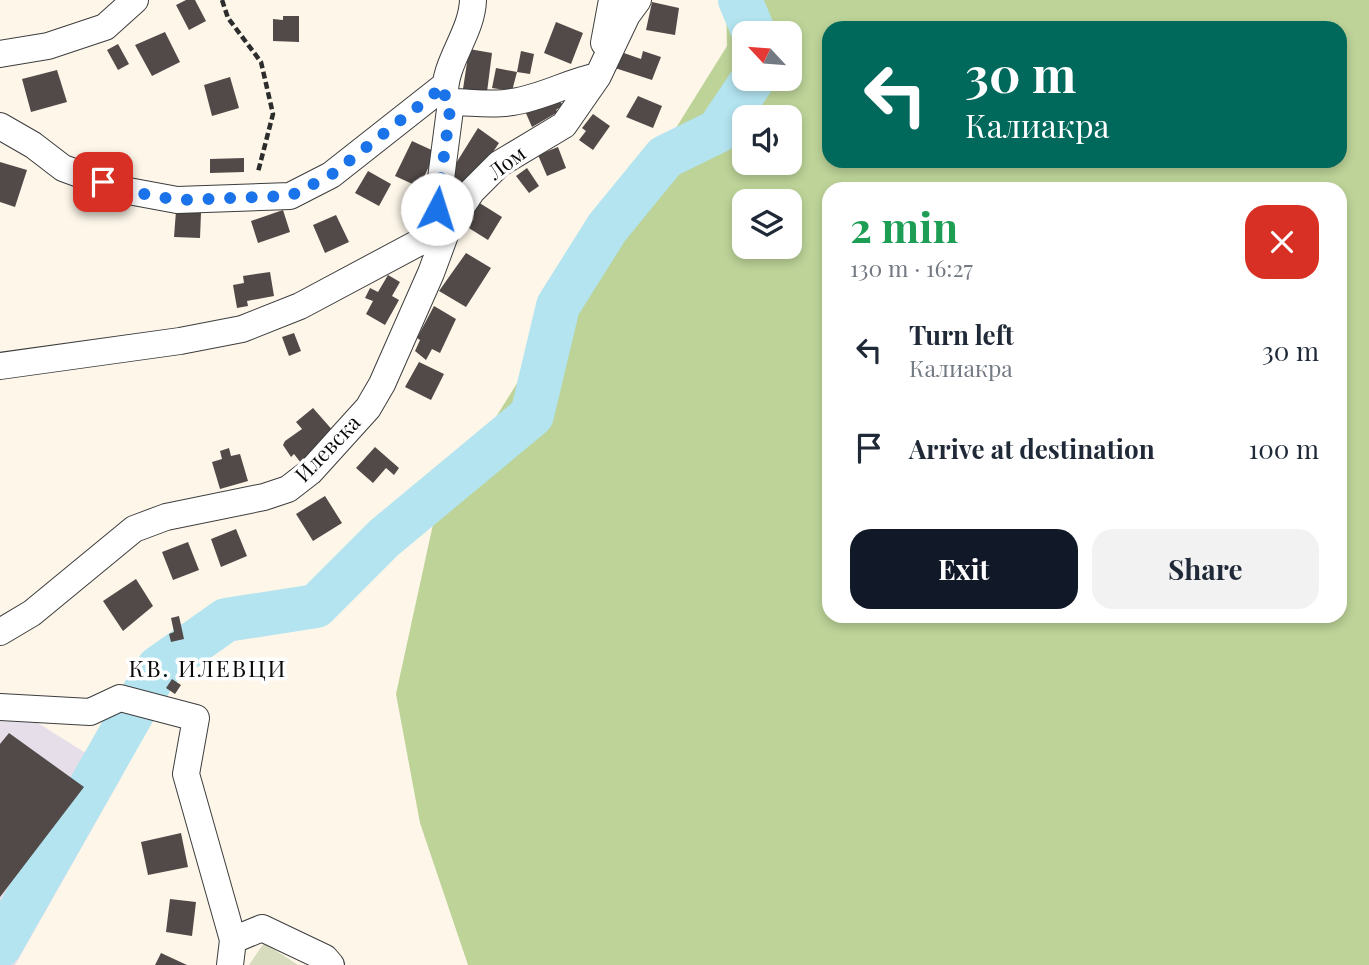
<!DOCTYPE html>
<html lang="en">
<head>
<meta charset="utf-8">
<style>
  :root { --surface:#fff; --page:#f2f2f3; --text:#1f2937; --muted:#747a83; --accent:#111827 }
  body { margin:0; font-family:"Playfair Display",serif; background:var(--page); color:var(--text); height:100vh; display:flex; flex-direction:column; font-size:26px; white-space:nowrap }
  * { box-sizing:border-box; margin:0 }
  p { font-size:23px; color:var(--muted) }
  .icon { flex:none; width:38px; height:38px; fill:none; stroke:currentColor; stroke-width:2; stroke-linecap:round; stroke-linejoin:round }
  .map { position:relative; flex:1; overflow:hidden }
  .details { position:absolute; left:822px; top:182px; width:525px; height:441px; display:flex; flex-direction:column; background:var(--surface); border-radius:21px; box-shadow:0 4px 10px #0003 }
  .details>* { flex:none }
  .top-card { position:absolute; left:822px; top:21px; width:525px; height:147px; border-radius:21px; box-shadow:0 4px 10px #0003; background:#00695c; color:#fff; overflow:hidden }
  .needle { width:46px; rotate:296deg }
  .buttons { position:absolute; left:732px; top:21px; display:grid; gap:14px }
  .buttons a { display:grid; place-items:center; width:70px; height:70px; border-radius:14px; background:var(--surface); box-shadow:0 4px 10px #0003; font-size:35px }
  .pin { position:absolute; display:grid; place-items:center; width:60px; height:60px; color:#fff; margin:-30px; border-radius:14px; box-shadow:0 4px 10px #0006 }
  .me { position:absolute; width:77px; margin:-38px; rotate:5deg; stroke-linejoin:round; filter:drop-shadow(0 0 5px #0008) }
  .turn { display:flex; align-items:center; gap:24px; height:147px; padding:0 28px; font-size:32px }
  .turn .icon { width:91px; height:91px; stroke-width:2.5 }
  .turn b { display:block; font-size:49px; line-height:60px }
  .round { display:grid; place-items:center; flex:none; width:74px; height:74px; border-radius:21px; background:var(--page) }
  .headline { display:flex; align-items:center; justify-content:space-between; height:119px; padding:0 28px }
  h1 { font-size:42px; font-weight:700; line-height:52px; color:#1e9e55 }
  .cta { display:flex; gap:14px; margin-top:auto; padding:14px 28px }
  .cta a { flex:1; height:80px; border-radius:21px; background:var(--accent); color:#fff; font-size:28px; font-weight:700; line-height:80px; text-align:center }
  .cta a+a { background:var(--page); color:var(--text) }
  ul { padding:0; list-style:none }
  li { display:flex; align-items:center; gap:21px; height:98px; padding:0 28px }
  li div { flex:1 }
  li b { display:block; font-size:26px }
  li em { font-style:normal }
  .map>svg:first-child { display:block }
</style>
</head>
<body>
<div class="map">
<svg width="1369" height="965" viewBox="0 0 1369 965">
  <rect width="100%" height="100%" fill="#fdf6e9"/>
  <!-- industrial -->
  <path fill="#e6dfe9" d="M0,699L122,776L15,965H0Z"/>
  <!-- forest -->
  <path fill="#bdd398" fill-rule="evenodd" d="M726,0H1369V965H468L420,823L396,694L435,515L727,46ZM830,28H1340V161H830ZM744,33H789V79H744ZM744,117H789V163H744ZM830,189H1340V616H830ZM744,201H789V247H744Z"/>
  <!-- cemetery -->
  <path fill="#d7dcbe" d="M264,943L298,965H249Z"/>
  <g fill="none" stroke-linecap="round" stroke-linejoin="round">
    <!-- river -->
    <path stroke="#b3e4f0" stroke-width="44" d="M740,0L754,33
      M0,946L158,668L226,620L316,606L384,538L532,415L558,306L607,228L665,157L718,131L753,79"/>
  </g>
  <!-- building -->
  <path fill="#524a48" d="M186,0H195L206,21L189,30L176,5Z
    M652,2L679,8L675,35L646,30Z
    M283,16H299V42L273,41V19L283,20Z
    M556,22L583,33L571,64L544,53Z
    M165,32L180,62L152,76L135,45Z
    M118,44L129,64L118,70L107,50Z
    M469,49L492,53L487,92L463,89Z
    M521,51L534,54L530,74L517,72Z
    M643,51L661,57L652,80L615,68L621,52L641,59Z
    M496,68L517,72L512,91L492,88Z
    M57,70L67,102L31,112L22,79Z
    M230,77L239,108L212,116L204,85Z
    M638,96L662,106L653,128L626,117Z
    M558,99L563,105L556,110L558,112L532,127L525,111Z
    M593,114L610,126L593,150L579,140L586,131L582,128Z
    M478,128L499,143L468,189L448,176Z
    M412,141L436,152L419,187L395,176Z
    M558,147L566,168L547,176L538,155Z
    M244,158V172L210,173V159Z
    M0,162L27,170L15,207L0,202Z
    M527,168L539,186L529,193L516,176Z
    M368,171L391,184L379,206L355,193Z
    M478,202L502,217L488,240L464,225Z
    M283,210L290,232L258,243L251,221Z
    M176,211L201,213L200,238L174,237Z
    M336,215L349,242L325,253L313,225Z
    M466,253L491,268L466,307L439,291Z
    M270,272L274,296L247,301L248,306L237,308L233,285L244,283L243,276Z
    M388,275L400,282L392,296L399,300L385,325L366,314L373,301L365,298L370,288L378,292Z
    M434,306L456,319L440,353L432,349L426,360L415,351L420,340L417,338Z
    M294,333L301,351L289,356L282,337Z
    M419,362L444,374L431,400L405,387Z
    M313,408L335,433L301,463L294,454L291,457L283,445L285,441L302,429L296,422Z
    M375,447L399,468L394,475L386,468L373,483L356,468Z
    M229,448L231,456L240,454L248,481L220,489L212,462L222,459L220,451Z
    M325,496L342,523L313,541L296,514Z
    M236,529L247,556L221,567L211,539Z
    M188,542L199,570L173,580L162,552Z
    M136,579L153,606L123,631L103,601Z
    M179,616L184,639L171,642L169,634L174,632L171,618Z
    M172,679L181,685L175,694L166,688Z
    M9,733L84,787L0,897V744Z
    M181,833L188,867L148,875L141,842Z
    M170,899L196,902L192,936L166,932Z
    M161,953L187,965H155Z"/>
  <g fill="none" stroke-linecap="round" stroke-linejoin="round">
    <!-- minor casing -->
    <g stroke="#3d3d3d" stroke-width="28">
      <path id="minor" d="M473,0C472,34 443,63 445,97L451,102C471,102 493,106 512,102C542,98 568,82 598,76
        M604,43L612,0
        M0,54L48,46L105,27L135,0
        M0,126L33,145L63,168L123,190L177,200L290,196L331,175L444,86
        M448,227L437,209L451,102
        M0,366L180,341L242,329L300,306L448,227L472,191L499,164L564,125L598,76L627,15L638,0
        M0,632L32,613L134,529L166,517L264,497L288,489L310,472L368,408L382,384L431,273L448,227
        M0,707L90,712L120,698L196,718L186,774L233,940L230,965
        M233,940L262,928L325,958L331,965"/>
    </g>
    <!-- path -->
    <path stroke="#2c2c2c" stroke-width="4.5" stroke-dasharray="7 3.5" stroke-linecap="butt" d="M222,0L228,18L261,62L273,114L258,172"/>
    <!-- minor -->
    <use href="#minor" stroke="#fff" stroke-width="26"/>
  </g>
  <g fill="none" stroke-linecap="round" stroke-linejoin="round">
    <!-- route -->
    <path stroke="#1a73e8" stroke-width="12" stroke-dasharray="0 21.6" d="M103,182L123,190L177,200L290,196L331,175L444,86L445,97L451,102L437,209"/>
  </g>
  <g text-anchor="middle" stroke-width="7" stroke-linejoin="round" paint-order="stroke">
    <!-- street labels -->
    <g font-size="21" fill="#0a0a0a" stroke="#fff">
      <text transform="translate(507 163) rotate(-37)" y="7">Лом</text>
      <text transform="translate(328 449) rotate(-46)" y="7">Илевска</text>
    </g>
    <!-- neighbourhood labels -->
    <g font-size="23" letter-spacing="2" fill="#0a0a0a" stroke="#fff">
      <text x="208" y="677">КВ. ИЛЕВЦИ</text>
    </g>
  </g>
</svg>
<div class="buttons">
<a><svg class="needle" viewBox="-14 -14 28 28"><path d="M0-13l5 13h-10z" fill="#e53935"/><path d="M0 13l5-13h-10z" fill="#747a83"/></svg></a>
<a><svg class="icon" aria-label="sound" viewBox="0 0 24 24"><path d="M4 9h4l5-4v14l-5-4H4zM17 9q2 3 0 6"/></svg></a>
<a><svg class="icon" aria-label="layers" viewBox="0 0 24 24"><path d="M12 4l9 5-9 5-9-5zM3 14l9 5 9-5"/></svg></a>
</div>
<div class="pin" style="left:103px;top:182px;background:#d93025"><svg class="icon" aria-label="arrive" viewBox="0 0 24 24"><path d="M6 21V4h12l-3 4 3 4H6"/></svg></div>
<svg class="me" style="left:437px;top:209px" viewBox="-20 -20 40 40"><circle r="19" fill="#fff"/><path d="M0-13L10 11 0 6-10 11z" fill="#1a73e8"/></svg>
<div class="top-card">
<div class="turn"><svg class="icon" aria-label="left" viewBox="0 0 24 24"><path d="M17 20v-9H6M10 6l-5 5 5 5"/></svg><div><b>30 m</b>Калиакра</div></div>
</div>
<section class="details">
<div class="headline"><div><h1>2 min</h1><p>130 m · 16:27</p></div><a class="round" style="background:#d93025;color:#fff"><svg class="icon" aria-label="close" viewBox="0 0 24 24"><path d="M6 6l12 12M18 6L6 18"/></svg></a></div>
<ul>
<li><svg class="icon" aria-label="left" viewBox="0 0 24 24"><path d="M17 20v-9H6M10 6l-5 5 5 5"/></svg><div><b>Turn left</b><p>Калиакра</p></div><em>30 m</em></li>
<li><svg class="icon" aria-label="arrive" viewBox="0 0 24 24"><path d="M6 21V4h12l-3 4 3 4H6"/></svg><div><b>Arrive at destination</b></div><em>100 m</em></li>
</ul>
<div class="cta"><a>Exit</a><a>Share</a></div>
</section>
</div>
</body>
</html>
